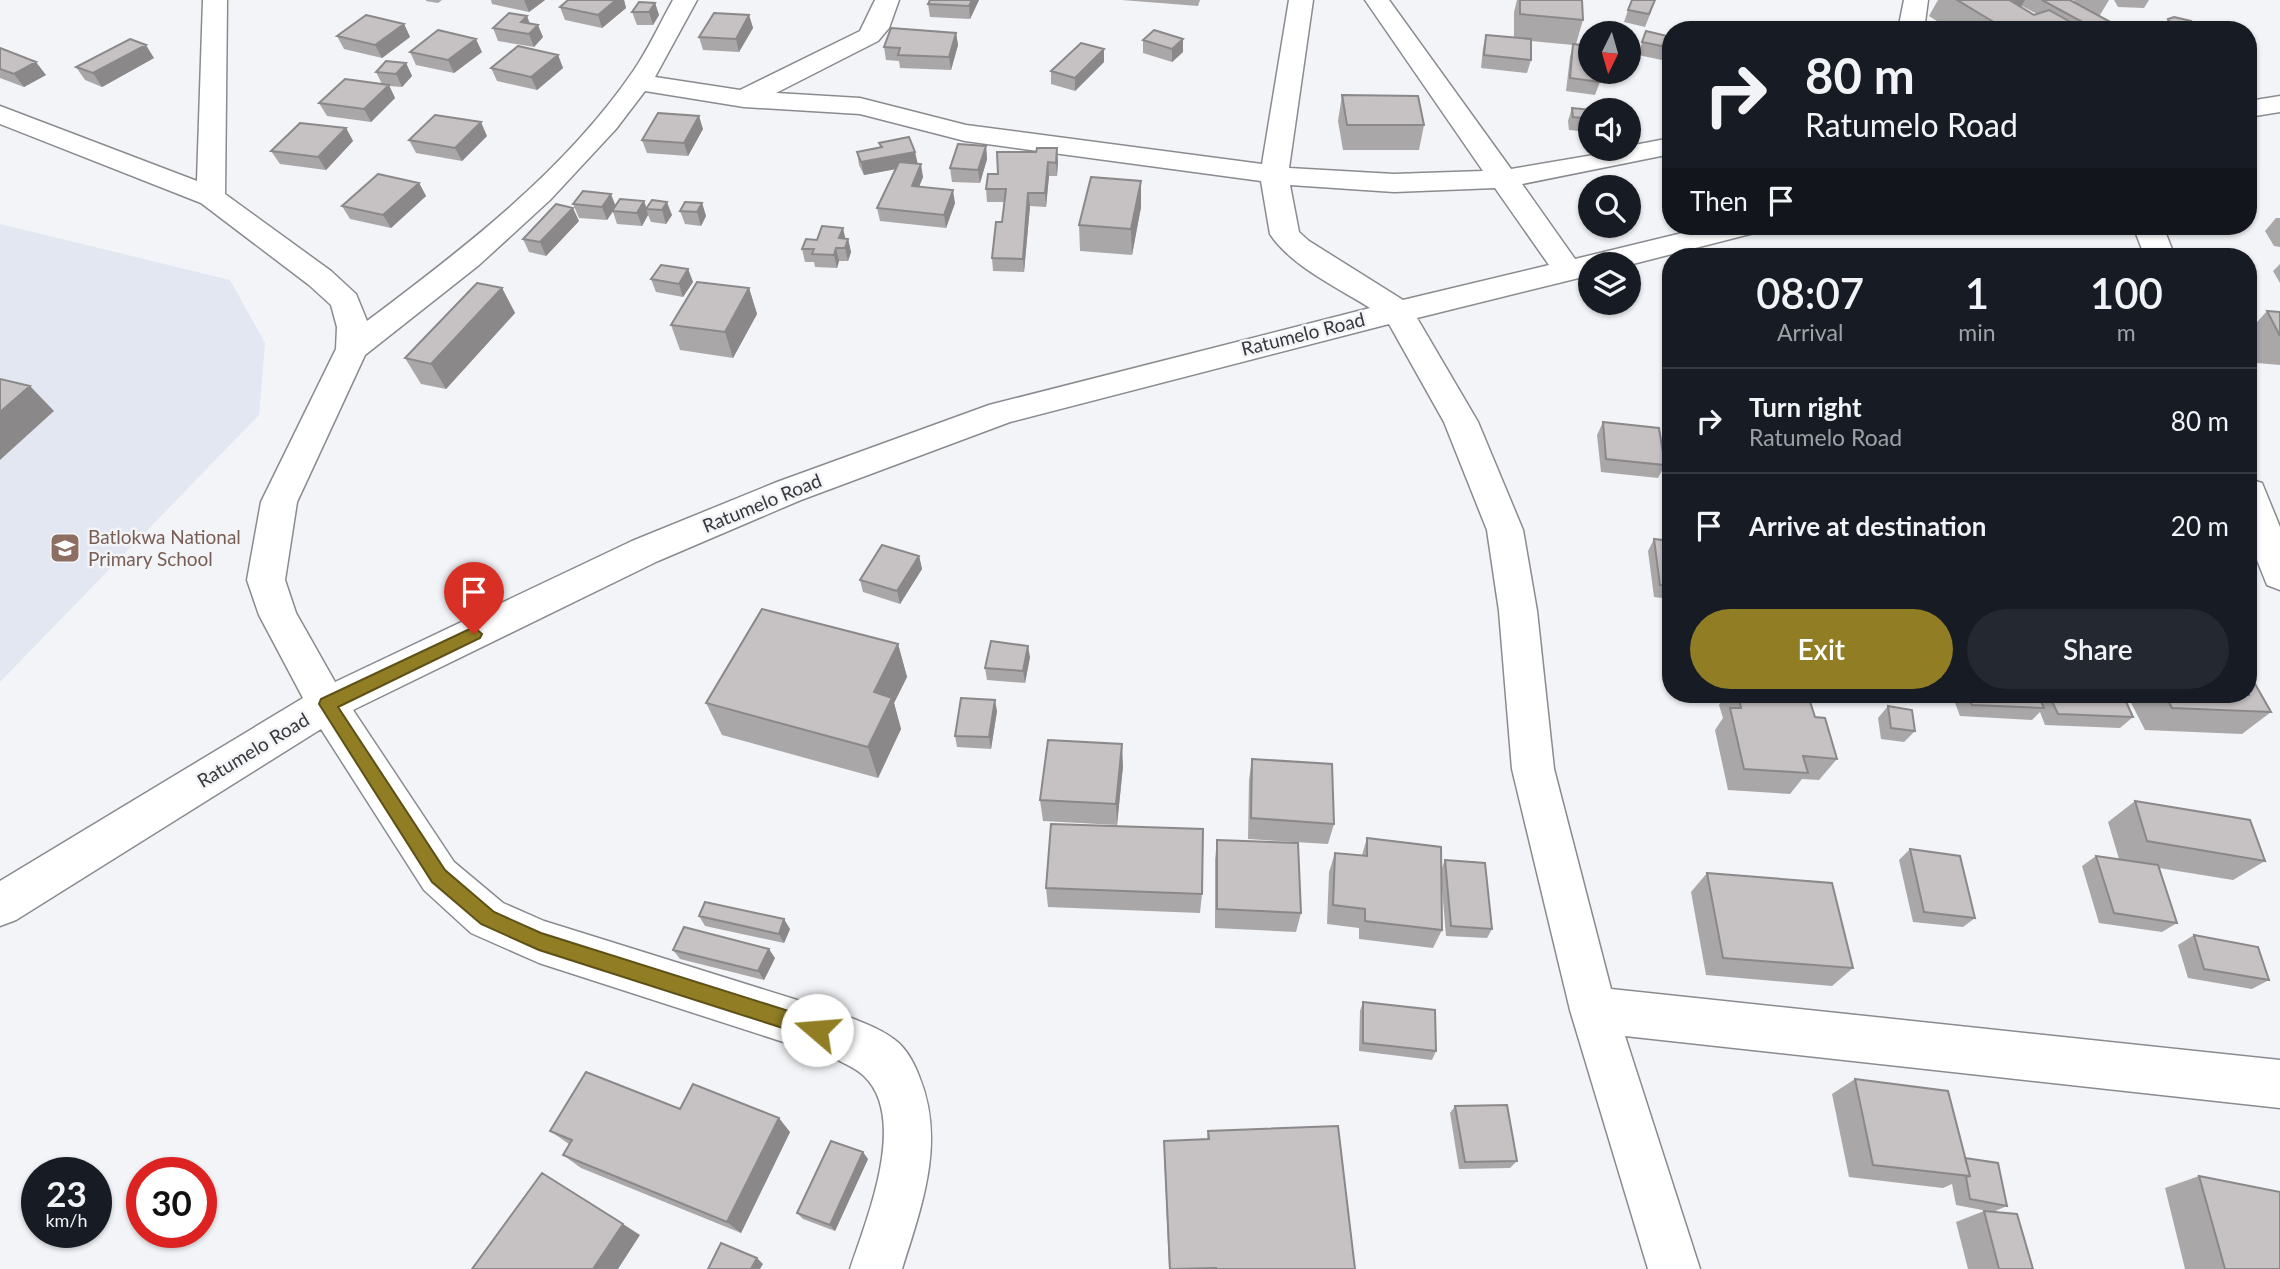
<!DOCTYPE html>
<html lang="en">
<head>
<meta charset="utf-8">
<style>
  :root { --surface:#171b24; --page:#242831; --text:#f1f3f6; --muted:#9ea1a6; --line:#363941; --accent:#907d24 }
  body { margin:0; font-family:Lato,sans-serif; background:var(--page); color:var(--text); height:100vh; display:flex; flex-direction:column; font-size:26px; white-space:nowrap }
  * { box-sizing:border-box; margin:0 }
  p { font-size:23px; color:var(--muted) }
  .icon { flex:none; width:38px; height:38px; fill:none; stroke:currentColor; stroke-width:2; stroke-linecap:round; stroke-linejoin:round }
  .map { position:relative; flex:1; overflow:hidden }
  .drawer { position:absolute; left:1662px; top:248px; width:595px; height:455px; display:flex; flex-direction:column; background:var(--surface); border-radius:28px; box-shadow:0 2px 5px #0004 }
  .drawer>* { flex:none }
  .hud { position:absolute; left:1662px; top:21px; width:595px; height:214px; border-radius:28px; box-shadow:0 2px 5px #0004; background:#171b24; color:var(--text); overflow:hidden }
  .needle { width:46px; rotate:185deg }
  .controls { position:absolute; left:1578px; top:21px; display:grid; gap:14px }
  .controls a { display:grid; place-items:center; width:63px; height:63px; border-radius:50%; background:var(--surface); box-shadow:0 2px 5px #0004; font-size:35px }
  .speed { position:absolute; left:21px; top:1157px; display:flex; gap:14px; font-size:35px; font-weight:700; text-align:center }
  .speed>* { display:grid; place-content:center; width:91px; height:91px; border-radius:50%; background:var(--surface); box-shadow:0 2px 5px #0004; line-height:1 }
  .speed small { font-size:18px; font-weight:400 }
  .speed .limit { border:10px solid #d22; background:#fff; color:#111 }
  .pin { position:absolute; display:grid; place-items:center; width:60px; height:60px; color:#fff; margin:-72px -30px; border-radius:50% 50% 50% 0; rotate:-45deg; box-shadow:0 0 7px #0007 }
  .pin .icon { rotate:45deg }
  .me { position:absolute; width:77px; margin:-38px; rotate:288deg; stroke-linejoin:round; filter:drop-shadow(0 0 5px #0008) }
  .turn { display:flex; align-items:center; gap:24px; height:147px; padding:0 28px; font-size:32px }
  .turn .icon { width:91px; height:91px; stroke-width:2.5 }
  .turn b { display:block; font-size:49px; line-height:60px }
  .then { display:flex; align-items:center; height:66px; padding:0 28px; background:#0003; gap:14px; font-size:26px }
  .eta { display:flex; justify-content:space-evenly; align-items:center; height:119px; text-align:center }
  .eta b { font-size:42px; font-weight:600; line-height:49px }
  .action { display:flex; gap:14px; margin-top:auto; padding:14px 28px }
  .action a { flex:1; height:80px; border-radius:42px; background:var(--accent); color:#fff; font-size:28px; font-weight:600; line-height:80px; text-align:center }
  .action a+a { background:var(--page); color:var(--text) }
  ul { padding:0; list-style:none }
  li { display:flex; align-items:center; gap:21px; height:105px; padding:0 28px; border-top:2px solid var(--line) }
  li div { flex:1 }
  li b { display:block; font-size:26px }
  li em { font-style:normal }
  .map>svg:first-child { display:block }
</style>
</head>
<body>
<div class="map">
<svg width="2280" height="1269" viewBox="0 0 2280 1269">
  <rect width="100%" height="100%" fill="#f2f4f7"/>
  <!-- built -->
  <path fill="#e2e7f1" d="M0,224L230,280L265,343L259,415L0,682Z"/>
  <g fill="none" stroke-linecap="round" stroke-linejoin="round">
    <!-- minor casing -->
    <g stroke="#898b8e" stroke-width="3">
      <path id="minor" d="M203,0H227L225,194L331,271L356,294L367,321C463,249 565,171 634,70C649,48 660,23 673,0H697L655,77L740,90L860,31L875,0H899L889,28L878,41L776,93L860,98L966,125L1262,164L1289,0H1313L1289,168L1394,174L1483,171L1365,0H1389L1511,169L1629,149V146L1671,138V154L1522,184L1575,259L1711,226H1763L1758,232L1629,265L1591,264V275L1417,318L1478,422L1523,530L1537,611L1554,769L1611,989L2280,1060V1108L1625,1036L1700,1269H1648L1570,1010L1512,769L1499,611L1487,530L1444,422L1389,324L1010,422L801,500L658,561L353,710L454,862L503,903L544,921L842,1014C860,1022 880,1028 895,1040C906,1048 914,1063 919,1076C946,1141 922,1205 902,1269H850C866,1220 909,1119 864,1076C856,1068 845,1064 836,1059L539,963L471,933L424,890L321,729L16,920L0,926V881L303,698L259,615L247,580L261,502L336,349L337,327L331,305L309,285L201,203L0,124V106L197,181ZM645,91L744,107L860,114L965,141L1261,181L1270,234C1292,267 1337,287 1370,308L989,405L777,482L632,541L335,682L296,613L285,580L297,502L365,355L479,265L550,200L616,129ZM1290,185L1394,192L1495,188L1549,265L1403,300L1309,241L1299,232Z
        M1904,0H1928L1924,30H1898Z
        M2280,96V112L2249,117V101Z
        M2133,226H2163L2175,257H2145Z
        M2249,479L2262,483L2280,527V590L2267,585L2249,540Z"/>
    </g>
    <!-- minor -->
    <use href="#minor" fill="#fff" fill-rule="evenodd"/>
  </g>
  <!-- wall -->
  <path fill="#aaa7a9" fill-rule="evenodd" d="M426,0H442L438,3L426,1Z
    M491,0H545L529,12L492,4Z
    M568,0H624L626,8L602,28L565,20L560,7Z
    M930,0H979L970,19L930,17L928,4Z
    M1122,0H1200L1198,6Z
    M1517,0H1582L1583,20L1576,44L1600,82L1595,95L1566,91L1570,57L1573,45L1531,41V60L1527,73L1481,68L1483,48L1486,35L1514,38V12Z
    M1938,0H2070L2074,2V0H2109L2100,15L2096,14L2125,30H1951L1929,16ZM2022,6L2037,14L2034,15L2021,7Z
    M2114,0H2149L2144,8L2118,7Z
    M655,3L659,15L653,25H637L632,12Z
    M1628,10L1651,12L1645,27L1624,22Z
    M749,15L753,28L739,52L703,50L699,37Z
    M2168,19L2197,26L2195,30H2161Z
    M530,23L543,37L534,47L498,41L493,28Z
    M404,24L410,37L382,58L344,49L337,36Z
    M1646,31L1671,37L1662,60L1638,55Z
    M956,33L958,45L951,70L900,68L899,61L886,60L884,47Z
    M1183,39V52L1172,62L1143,53V40Z
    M0,48L46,75L24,87L0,78Z
    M410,52H482L454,73L416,65Z
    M558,55L563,68L537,90L497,81L491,68Z
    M154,58L102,87L85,80L76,67Z
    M1104,62L1075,91L1051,84V71Z
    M406,63L412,76L402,87L389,86L395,98L371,122L327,116L319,103L382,84L376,72Z
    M1342,95L1424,125L1419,150H1343L1338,121Z
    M1572,108L1591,110V125L1589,132L1569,130L1568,121Z
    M346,128L353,141L326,170L280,164L271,151Z
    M703,129L688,156L647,153L642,140Z
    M487,136L462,161L416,153L409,140Z
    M879,143L915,152L917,164L923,177L919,187L955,203L946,228L880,221L877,208L895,169L864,175L859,165L857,152L880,147Z
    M986,146L987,159L980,183L952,182L950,168Z
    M1036,152L1058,161L1057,176H1049L1046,207L1030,206L1024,272L993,271L992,258L1002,222L1005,202H987L986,189L998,174Z
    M1141,181V207L1132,255L1080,251L1079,225Z
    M419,183L426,196L391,228L350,219L342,206Z
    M652,200L672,215L666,224L651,222L648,215L642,226L617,224L613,212L607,220L579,218L573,204L615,205L644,201L647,208Z
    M702,203L706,216L701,226L685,224L680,211Z
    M2276,218H2280V247L2274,246L2265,231Z
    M579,221L546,256L529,252L523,239Z
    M848,239L851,252L848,261H839L837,268L815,267L814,262H805L802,249L817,240Z
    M2280,264V283L2273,271Z
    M688,269L693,282L683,297L656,292L651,279Z
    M502,288L515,313L446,389L421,384L405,358Z
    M749,288L757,314L733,358L680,350L671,325Z
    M2267,311L2280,312V365L2257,363L2249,346V331Z
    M1603,422L1665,465L1658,478L1601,472L1597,435Z
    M1654,539L1671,541V599L1654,597L1648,551Z
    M919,556L922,569L900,604L863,592L860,580Z
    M898,644L907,677L894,703L901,729L878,778L722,735L706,703Z
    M1030,657L1025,683L987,680L985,668Z
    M1726,695H1808L1815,717L1837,759L1819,780L1802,779L1790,794L1728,790L1715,730L1723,718L1719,705Z
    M1952,695H2123L2133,717L2120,728L2045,725L2040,712L2032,720L1960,716Z
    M2127,695H2249L2271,712L2242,734L2145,730Z
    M1888,706L1915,731L1904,742L1881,739L1878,718Z
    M997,711L991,749L957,747L955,736Z
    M1252,759L1334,824L1328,844L1248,839L1249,780Z
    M1123,766L1117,825L1043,821L1040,800Z
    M2135,801L2265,861L2233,880L2159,868L2177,923L2162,932L2099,923L2082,866L2096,856L2119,859L2108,822Z
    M1367,838L1441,870L1445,860L1492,929L1487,938L1446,936L1441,877L1442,930L1433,948L1359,939V928L1327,924L1329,872L1335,853L1362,855Z
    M1217,840L1301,913L1296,932L1215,928V860Z
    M1910,849L1975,918L1963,927L1913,922L1899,860Z
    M1707,873L1853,968L1832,986L1706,975L1691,892Z
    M1046,888L1202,894L1200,913L1048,907Z
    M699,916L790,929L784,943L705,926Z
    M2194,935L2269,980L2252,989L2188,978L2178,945Z
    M673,950L775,958L764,980L680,959Z
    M1363,1002L1436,1051L1432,1060L1359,1051L1360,1011Z
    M1855,1079L1965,1158L2007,1206L1993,1212L1956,1205L1952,1184L1943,1188L1849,1177L1832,1094Z
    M1455,1106L1517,1161L1510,1168L1459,1169L1450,1113Z
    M680,1109L790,1132L741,1233L581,1168L563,1155L569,1144L550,1131Z
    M1208,1131L1355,1269H1169L1164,1155V1141L1207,1139Z
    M868,1159L835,1231L803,1219L797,1213Z
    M2199,1176L2280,1269H2185L2165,1188Z
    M1984,1211L2033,1269H1968L1956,1222Z"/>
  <!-- shaded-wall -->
  <path fill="#8b8889" d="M524,0H545L529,12Z
    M616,0H624L626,8L602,28L598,15Z
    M972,0H979L970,19L969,6Z
    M2016,0H2025L2012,22L2011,1Z
    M655,3L659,15L653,25L649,12Z
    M749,15L753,28L739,52L736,39Z
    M527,16L532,29L521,22Z
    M404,24L410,37L382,58L375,45Z
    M538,25L543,37L534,47L529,34Z
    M956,33L958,45L951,70L949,57Z
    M476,39L482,52L454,73L448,60Z
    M1183,39V52L1172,62V49Z
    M146,45L154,58L102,87L93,73Z
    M1104,49V62L1075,91V78Z
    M558,55L563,68L537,90L531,77Z
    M36,62L46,75L24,87L14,74Z
    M406,63L412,76L402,87L396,74Z
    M389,85L395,98L371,122L364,109Z
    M699,116L703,129L688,156L684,143Z
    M481,122L487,136L462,161L455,148Z
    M346,128L353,141L326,170L318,157Z
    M986,146L987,159L980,183L978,170Z
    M1057,148L1058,161L1057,176L1056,163Z
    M915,152L918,165L864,175L861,162Z
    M1048,162L1049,176L1046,207L1045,193Z
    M921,164L923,177L914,199L912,186Z
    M1141,181V207L1132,255L1131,229Z
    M419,183L426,196L391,228L383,215Z
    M953,190L955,203L946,228L944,215Z
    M1028,193L1030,206L1024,272L1023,259Z
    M611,194L616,207L612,211V212L607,220L602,207Z
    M644,201L648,215L642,226L637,213Z
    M667,202L672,215L666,224L662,210Z
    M702,203L706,216L701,226L697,212Z
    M573,208L579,221L546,256L540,242Z
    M843,228L846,241L839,238Z
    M848,239L851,252L848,261L845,248Z
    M836,248L839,261L837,268L834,255Z
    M688,269L693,282L683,297L679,284Z
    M502,288L515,313L446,389L431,364Z
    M749,288L757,314L733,358L725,332Z
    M30,386L54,411L0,460V412Z
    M919,556L922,569L900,604L897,591Z
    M898,644L907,677L894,703L901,729L878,778L868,747L874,692Z
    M1028,646L1030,657L1025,683L1023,671Z
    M995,700L997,711L991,749L989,737Z
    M1122,744L1123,766L1117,825L1116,804Z
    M784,919L790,929L784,943L779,934Z
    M769,949L775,958L764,980L758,971Z
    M779,1118L790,1132L741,1233L727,1222Z
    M863,1152L868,1159L835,1231L830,1225Z
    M623,1224L640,1235L618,1269H593Z
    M757,1258L763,1264L760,1269H751Z"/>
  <!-- building -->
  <path fill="#c6c2c4" stroke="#8b8889" stroke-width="2" d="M568,0H616L598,15L560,7Z
    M930,0H972L969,6L928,4Z
    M1520,0H1582L1583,20L1520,14Z
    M1632,0H1655L1649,14L1628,10Z
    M1957,0H2016L2011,1L2034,15L2049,10L2081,28L2076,30H2007Z
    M2042,0H2070L2125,30H2097Z
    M639,2L655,3L649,12H632Z
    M509,13L527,16L521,22L538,25L529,34L493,28Z
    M714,13L749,15L736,39L699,37Z
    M366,15L404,24L375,45L337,36Z
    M2174,17L2191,21L2197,26L2192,30H2184L2173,27L2168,19Z
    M891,28L956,33L949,57L898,55L900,48L884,47Z
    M438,30L476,39L448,60L410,52Z
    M1154,30L1183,39L1172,49L1143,40Z
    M1646,31L1671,37L1667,47L1642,42Z
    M1486,35L1531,39V60L1484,55Z
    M130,39L146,45L93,73L76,67Z
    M1081,43L1104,49L1075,78L1051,71Z
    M1573,44L1591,46V72H1600V82L1570,78Z
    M518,46L558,55L531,77L491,68Z
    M0,48L36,62L14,74L0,69Z
    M386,61L406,63L396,74L376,72Z
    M345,79L389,85L364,109L319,103Z
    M1342,95L1418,96L1424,125H1347Z
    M1572,108L1592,110H1591V119L1573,117Z
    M658,113L699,116L684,143L642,140Z
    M435,115L481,122L455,148L409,140Z
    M300,123L346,128L318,157L271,151Z
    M909,137L915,152L861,162L857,152L882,147L879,143Z
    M958,144L986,146L978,170L950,168Z
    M1037,148H1057L1056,163L1048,162L1045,193H1028L1023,259L992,258L996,222H1002L1006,189H986L988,174H998L997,152H1036Z
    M899,162L921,164L912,186L953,190L944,215L877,208Z
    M378,174L419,183L383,215L342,206Z
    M1091,177L1141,181L1131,229L1079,225Z
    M583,191L611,194L602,207L573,204Z
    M620,199L644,201L637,213L612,211Z
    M652,200L667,202L662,210L646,209Z
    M685,202L702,203L697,212L680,211Z
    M556,204L573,208L540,242L523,239Z
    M822,226L843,228L839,238L848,239L845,248H836L834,255L812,254L814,249H802L806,239L817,240Z
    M661,265L688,269L679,284L651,279Z
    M697,282L749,288L725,332L671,325Z
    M477,283L502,288L431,364L405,358Z
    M2267,311L2280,312V336Z
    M0,379L30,386L0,412Z
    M1603,422L1659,428L1665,465L1606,459Z
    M1654,539L1671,541V586L1660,585Z
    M882,545L919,556L897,591L860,580Z
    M762,609L898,644L874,692L892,698L868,747L706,703Z
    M991,641L1028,646L1023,671L985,668Z
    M2249,674L2250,675L2271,712L2172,708L2165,695H2249Z
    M1738,695H1808L1815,717L1825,718L1837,759L1803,756L1808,773L1744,769L1730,708H1741Z
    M1968,695H2038L2044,708L1972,705Z
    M2049,695H2123L2133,717L2058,714Z
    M961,698L995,700L989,737L955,736Z
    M1888,706L1912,710L1915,731L1891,728Z
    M1048,740L1122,744L1116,804L1040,800Z
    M1252,759L1332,764L1334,824L1251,818Z
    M2135,801L2250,820L2265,861L2147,841Z
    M1051,824L1203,829L1202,894L1046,888Z
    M1367,838L1441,847L1442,930L1365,921V909L1333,905L1335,853L1367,856Z
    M1217,840L1298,843L1301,913L1217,909Z
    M1910,849L1960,856L1975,918L1924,912Z
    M2096,856L2158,865L2177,923L2114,913Z
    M1445,860L1485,863L1492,929L1451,926Z
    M1707,873L1832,883L1853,968L1723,958Z
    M705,902L784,919L779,934L699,916Z
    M684,927L769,949L758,971L673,950Z
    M2194,935L2258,947L2269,980L2204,969Z
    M1363,1002L1435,1010L1436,1051L1363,1043Z
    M586,1072L680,1109L693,1084L779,1118L727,1222L563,1155L572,1140L550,1131Z
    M1855,1079L1948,1091L1970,1176L1873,1165Z
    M1507,1105L1517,1161L1465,1162L1455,1106Z
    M1338,1126L1355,1269H1216V1268L1170,1269L1164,1141L1209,1139L1208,1131Z
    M831,1141L863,1152L830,1225L797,1213Z
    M1965,1158L1998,1163L2007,1206L1970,1199L1966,1177L1970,1176Z
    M542,1173L623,1224L593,1269H472Z
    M2199,1176L2280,1192V1269H2225Z
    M1984,1211L2017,1214L2033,1269H1999Z
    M721,1243L757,1258L751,1269H708Z"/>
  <!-- route -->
  <path fill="#907d24" stroke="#5e5117" stroke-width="2" d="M474,627L482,634L480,638L338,707L445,870L494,912L541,933L817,1020L824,1023L826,1030L824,1036L817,1039L539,950L481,924L432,882L319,704L321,699Z"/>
  <!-- icons -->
  <defs>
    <g id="school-square" transform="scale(1.575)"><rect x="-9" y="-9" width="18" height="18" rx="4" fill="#8d6e63" stroke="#f2f4f7"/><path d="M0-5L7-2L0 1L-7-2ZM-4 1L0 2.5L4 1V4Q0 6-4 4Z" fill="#fff"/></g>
  </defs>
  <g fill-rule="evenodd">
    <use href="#school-square" x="65" y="548"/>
  </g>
  <g text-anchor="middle" stroke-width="5" stroke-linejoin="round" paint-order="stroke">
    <!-- street labels -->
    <g font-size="19" fill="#373839" stroke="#f2f4f7">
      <text transform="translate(1303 334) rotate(-14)" y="7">Ratumelo Road</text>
      <text transform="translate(762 503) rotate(-22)" y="7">Ratumelo Road</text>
      <text transform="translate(253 750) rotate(-31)" y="7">Ratumelo Road</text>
    </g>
    <!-- education labels -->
    <g font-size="19" fill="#785e54" stroke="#f2f4f7" text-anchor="start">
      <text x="88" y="544">Batlokwa National<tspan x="88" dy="22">Primary School</tspan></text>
    </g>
  </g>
</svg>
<div class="controls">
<a><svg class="needle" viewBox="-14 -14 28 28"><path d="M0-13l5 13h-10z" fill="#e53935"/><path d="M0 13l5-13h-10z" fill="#9ea1a6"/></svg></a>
<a><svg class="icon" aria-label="sound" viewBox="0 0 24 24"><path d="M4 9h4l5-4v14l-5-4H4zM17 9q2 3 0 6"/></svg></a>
<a><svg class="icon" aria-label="search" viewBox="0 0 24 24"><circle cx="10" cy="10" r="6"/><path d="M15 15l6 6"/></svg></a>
<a><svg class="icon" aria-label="layers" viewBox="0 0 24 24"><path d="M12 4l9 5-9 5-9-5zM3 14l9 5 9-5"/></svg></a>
</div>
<div class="speed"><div>23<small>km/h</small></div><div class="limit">30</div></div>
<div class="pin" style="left:474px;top:634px;background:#d93025"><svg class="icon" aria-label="arrive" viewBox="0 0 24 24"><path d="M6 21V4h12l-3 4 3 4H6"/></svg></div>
<svg class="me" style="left:817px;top:1030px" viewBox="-20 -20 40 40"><circle r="19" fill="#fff"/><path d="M0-13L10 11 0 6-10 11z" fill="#907d24"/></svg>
<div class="hud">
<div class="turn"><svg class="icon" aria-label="right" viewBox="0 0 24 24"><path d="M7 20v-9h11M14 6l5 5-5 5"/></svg><div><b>80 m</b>Ratumelo Road</div></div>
<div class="then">Then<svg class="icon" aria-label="arrive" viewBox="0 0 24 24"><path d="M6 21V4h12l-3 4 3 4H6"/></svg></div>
</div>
<section class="drawer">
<div class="eta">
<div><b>08:07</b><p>Arrival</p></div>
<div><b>1</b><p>min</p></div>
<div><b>100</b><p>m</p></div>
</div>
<ul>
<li><svg class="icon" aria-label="right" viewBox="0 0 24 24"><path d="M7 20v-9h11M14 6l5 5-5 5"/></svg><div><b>Turn right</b><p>Ratumelo Road</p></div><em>80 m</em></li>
<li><svg class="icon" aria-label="arrive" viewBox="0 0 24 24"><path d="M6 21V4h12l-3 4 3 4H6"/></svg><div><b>Arrive at destination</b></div><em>20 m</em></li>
</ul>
<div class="action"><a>Exit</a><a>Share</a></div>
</section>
</div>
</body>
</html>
